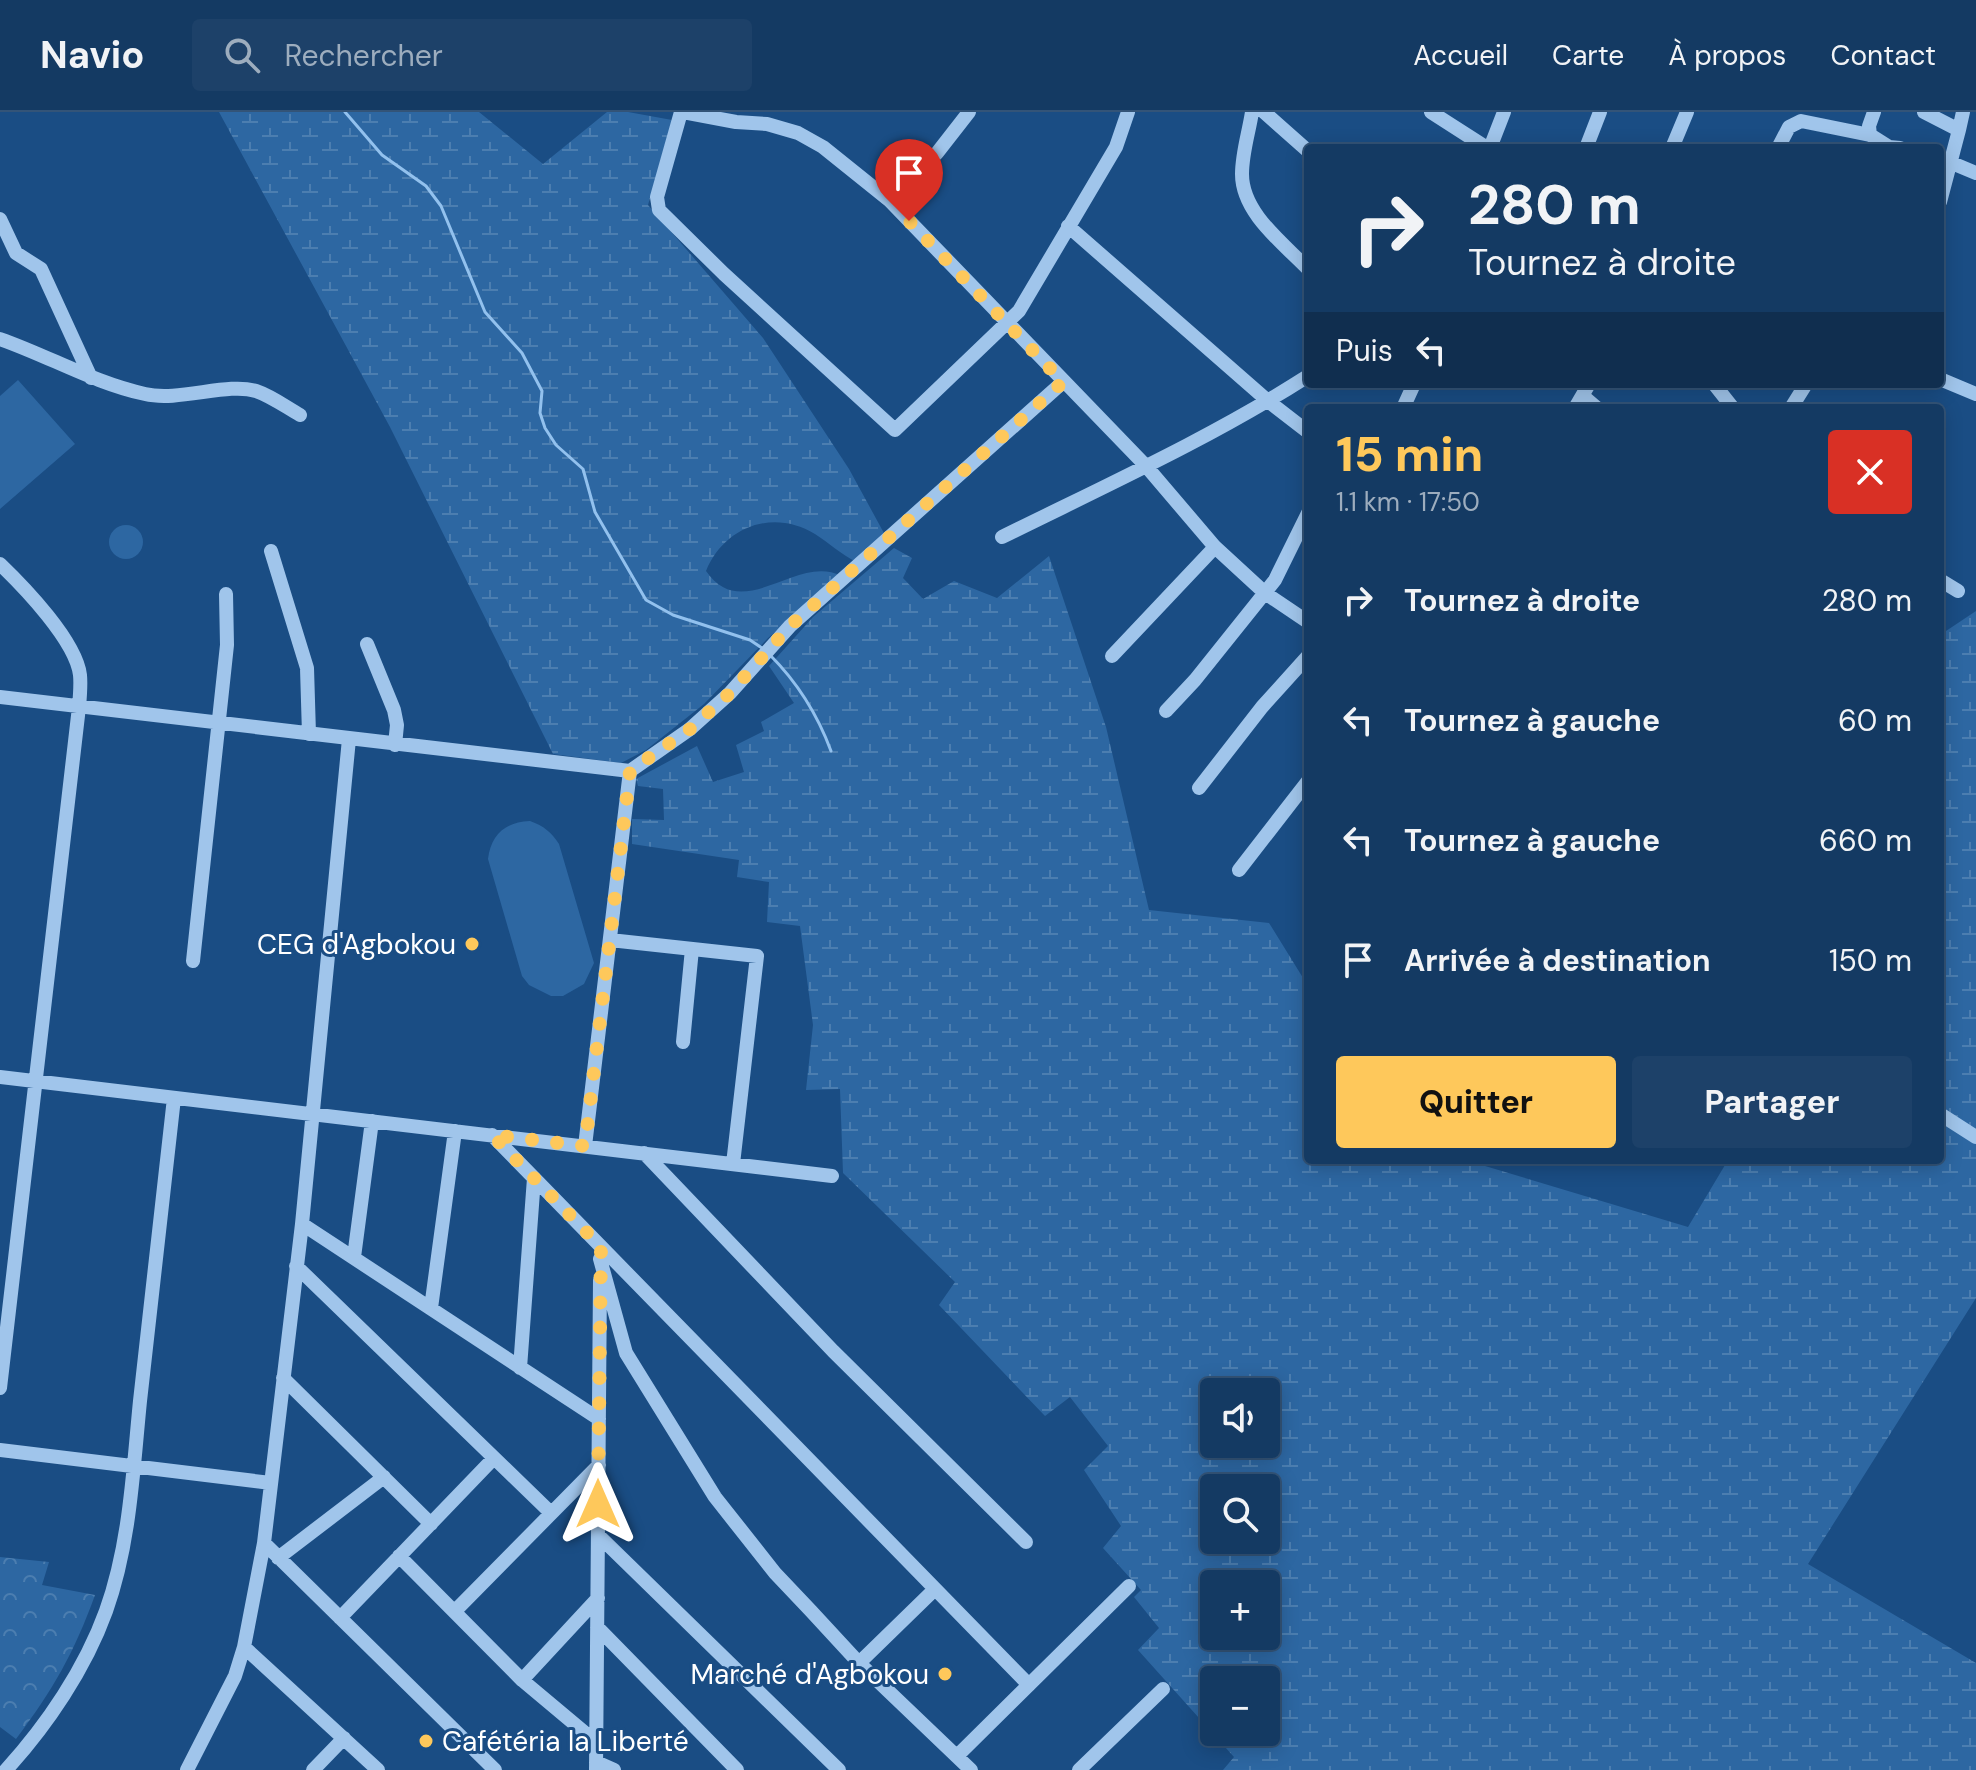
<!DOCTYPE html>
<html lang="fr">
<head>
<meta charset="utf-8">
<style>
  :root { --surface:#143a63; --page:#1d4169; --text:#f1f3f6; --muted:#9dadbe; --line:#335478; --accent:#fec85b }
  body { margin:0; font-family:"DM Sans",sans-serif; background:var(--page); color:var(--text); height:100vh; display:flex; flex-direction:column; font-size:30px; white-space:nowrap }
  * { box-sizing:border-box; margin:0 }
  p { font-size:26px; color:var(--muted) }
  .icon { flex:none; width:44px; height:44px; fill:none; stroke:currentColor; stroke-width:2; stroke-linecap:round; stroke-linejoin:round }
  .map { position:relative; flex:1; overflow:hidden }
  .side { position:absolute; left:1304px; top:292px; width:640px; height:760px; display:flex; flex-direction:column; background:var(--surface); border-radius:8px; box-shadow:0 4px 20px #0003,0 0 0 2px var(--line) }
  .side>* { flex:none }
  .banner { position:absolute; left:1304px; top:32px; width:640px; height:244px; border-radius:8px; box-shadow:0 4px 20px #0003,0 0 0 2px var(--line); background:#143a63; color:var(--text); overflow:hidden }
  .controls { position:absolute; left:1200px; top:1266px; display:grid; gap:16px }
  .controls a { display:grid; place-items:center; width:80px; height:80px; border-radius:8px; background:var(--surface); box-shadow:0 4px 20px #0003,0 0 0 2px var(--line); font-size:40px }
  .pin { position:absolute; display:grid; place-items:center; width:68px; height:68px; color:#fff; margin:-82px -34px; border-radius:50% 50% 50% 0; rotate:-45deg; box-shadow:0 0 8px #0007 }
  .pin .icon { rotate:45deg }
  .me { position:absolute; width:88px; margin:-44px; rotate:0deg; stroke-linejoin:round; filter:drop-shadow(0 0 6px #0008) }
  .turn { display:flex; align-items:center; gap:28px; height:168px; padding:0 32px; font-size:36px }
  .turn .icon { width:104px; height:104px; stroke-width:2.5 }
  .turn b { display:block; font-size:56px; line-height:68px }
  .then { display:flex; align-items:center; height:76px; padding:0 32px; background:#0003; gap:16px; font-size:30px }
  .round { display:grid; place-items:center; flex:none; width:84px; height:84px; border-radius:8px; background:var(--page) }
  .overview { display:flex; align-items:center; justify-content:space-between; height:136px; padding:0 32px }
  h1 { font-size:48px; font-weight:800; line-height:60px; color:var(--accent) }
  .button { display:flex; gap:16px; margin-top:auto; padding:16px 32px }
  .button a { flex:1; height:92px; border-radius:8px; background:var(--accent); color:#111; font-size:32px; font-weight:800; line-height:92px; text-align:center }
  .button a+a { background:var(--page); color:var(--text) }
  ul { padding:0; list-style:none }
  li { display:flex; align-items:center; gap:24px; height:120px; padding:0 32px }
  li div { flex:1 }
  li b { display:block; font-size:30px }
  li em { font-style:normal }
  header { display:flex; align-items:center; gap:48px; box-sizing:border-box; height:112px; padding:0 40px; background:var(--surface); border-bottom:2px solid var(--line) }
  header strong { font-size:38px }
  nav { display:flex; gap:44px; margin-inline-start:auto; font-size:28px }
  .search { width:560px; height:72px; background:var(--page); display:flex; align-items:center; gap:20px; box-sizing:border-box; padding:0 28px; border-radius:8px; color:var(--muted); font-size:30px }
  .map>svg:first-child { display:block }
</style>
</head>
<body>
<header>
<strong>Navio</strong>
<div class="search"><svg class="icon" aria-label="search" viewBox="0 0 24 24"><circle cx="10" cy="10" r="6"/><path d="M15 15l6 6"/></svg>Rechercher</div>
<nav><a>Accueil</a><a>Carte</a><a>À propos</a><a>Contact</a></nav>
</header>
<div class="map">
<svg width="1976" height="1658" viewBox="0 0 1976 1658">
  <defs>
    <pattern id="forest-crowns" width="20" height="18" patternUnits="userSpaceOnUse" patternTransform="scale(2)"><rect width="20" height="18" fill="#2d67a2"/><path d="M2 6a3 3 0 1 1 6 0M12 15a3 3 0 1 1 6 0" fill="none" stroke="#4c7eb0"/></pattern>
    <pattern id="wetland-marsh" width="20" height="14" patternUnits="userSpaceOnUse" patternTransform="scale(2)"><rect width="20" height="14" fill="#2d67a2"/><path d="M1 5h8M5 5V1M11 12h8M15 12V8" fill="none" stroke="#4c7eb0"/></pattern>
  </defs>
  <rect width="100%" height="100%" fill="#1a4d84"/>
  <!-- forest -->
  <path fill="url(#forest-crowns)" d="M0,1445L49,1450L42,1473L95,1483C74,1541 53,1578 16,1627L0,1615Z"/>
  <!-- wetland -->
  <path fill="url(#wetland-marsh)" fill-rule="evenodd" d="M219,0H479L543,52L607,0H628L672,8L648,93L763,226L849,357L885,423L856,450C841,442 829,431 815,422C773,396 724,415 706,459C743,513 797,441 841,464L768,526L704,592L646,638L621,651L553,642L390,315Z
    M894,436L912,446L903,466L923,487L954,469L997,486L1049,444L1106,615L1149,798L1269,811L1308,874V1048H1465L1688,1115L1728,1048H1940V523L1976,499V1186L1808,1452L1976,1551V1658H1223L1234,1645L1138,1538L1159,1516L1134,1485L1141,1478L1103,1436L1121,1414L1084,1358L1108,1334L1070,1285L1045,1304L939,1193L955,1170L843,1061L840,977L806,978L813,913L800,814L767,810L769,770L737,765L739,748L632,732V707L664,708L663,677L638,674L636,667L697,634L713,670L744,660L736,633L764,619L761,610L794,591L769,554L813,505ZM1214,1280H1266V1332H1214ZM1214,1376H1266V1428H1214ZM1214,1472H1266V1524H1214ZM1214,1568H1266V1620H1214Z"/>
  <!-- pitch -->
  <path fill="#2d67a2" d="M18,268L75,332L0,397V284Z
    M109 430a17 17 0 1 1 34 0a17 17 0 1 1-34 0Z
    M530,709C544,714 551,720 559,732L594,851L584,872L563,884H551L529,873L522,864L488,747C491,723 505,710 530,709Z"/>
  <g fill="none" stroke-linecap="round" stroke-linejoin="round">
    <!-- stream -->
    <path stroke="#92c1ee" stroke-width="3" d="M345,0L382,43L426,74L441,94L485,200L522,241L542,279L540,301L545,316L556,333L583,357L595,400L646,488L673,503L750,528L765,538
      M770,543C797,570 818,604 831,639"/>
    <!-- minor -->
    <path stroke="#a0c5eb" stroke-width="14" d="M681,0L657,85L659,98L724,162L895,318L1019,199L1116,35L1128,0
      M683,0L736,10L767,12L798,21L823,35L889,88L1146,354L1215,435L1265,481L1308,510
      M1252,0C1249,20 1242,41 1242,62C1242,101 1283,131 1308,157
      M1264,0L1308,39
      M1431,0L1487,36
      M1924,0L1959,18L1940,90
      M1959,18L1963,0
      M1870,23L1869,14L1874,0
      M1490,36L1504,0
      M1586,36L1600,0
      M1672,36L1687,0
      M1778,36L1789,15L1801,9L1870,23L1889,35L1900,36
      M1940,46L1976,61
      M889,88L937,41L969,0
      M0,107L16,141L41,157L91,266
      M1068,114L1268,289L1308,320
      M0,227C49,244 94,271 145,282C179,290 228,270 256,279C271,284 286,295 300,303
      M1940,267L1976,282
      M1714,272L1733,296
      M1583,284L1597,296
      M1404,294L1414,272
      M1575,296L1589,272
      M1791,296L1806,272
      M1002,425C1105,374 1211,326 1308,264
      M271,439L307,556L309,622
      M0,452C24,475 76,529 80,563C81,573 80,584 79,595L0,1276
      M1940,468L1958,479
      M367,532L394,598L397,613L395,633
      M1112,544L1215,435
      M0,585L630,659L690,617L730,581L790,514L1063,270
      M1166,599L1195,568L1275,468L1308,401
      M1199,676L1262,595L1308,544
      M1239,758L1308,669
      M610,828L757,844L733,1052
      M193,849L227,533L226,482
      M683,930L692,837
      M0,965L832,1064
      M1940,1002L1976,1025
      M492,1023L1029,1573
      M585,1034L630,659
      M644,1041L833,1239L1026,1430
      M302,1112L599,1307
      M354,1145L372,1009
      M600,1147L626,1241L715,1385L775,1461L811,1499L859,1551L971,1658
      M296,1154L550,1400
      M431,1196L455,1019
      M520,1256L534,1066
      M283,1266L431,1412
      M0,1338L271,1371
      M598,1423L839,1658
      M264,1431L495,1658
      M399,1444L522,1568L596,1630
      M278,1446L384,1365
      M455,1499L599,1353
      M340,1506L494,1346
      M597,1515L737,1658
      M244,1535L378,1658
      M859,1551L935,1477
      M522,1568L598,1486
      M957,1644L1129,1474
      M596,1650L614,1658
      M6,1658C47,1613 85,1557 106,1499C130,1432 133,1359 140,1289C151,1188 163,1087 174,986
      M187,1658L235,1564L244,1535L264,1431L302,1112L349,627
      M313,1658L344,1626
      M596,1658L600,1168
      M1079,1658L1163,1577"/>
  </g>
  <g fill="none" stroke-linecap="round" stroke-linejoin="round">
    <!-- route -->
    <path stroke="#fec85b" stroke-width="14" stroke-dasharray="0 25.2" d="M598,1392L601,1135L492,1023L585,1034L630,659L690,617L730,581L790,514L1063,270L909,109"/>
  </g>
  <!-- markers -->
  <g fill="#fec85b" stroke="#1a4d84" stroke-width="3">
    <circle cx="472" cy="832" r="8"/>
    <circle cx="945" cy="1562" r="8"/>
    <circle cx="426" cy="1629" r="8"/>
  </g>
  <g text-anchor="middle" stroke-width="6" stroke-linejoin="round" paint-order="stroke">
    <!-- poi labels -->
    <g font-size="28" fill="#fff" stroke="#1a4d84" text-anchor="end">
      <text x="456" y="842">CEG d'Agbokou</text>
      <text x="929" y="1572">Marché d'Agbokou</text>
      <text x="442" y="1639" text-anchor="start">Cafétéria la Liberté</text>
    </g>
  </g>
</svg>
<div class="controls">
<a><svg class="icon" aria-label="sound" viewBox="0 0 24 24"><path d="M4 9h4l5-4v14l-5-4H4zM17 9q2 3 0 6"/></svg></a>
<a><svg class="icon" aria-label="search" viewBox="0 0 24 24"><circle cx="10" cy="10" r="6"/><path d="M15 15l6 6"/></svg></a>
<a>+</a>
<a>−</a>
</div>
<div class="pin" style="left:909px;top:109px;background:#d93025"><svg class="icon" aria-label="arrive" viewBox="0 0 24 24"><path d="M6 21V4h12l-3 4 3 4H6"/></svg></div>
<svg class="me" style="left:598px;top:1392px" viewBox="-20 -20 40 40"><path d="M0-17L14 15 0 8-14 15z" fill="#fec85b" stroke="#fff" stroke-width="4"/></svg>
<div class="banner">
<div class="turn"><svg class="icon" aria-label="right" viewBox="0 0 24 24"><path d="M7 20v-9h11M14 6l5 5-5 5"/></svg><div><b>280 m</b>Tournez à droite</div></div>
<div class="then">Puis<svg class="icon" aria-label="left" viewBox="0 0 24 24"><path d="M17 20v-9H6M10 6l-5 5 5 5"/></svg></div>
</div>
<section class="side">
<div class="overview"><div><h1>15 min</h1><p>1.1 km · 17:50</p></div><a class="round" style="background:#d93025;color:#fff"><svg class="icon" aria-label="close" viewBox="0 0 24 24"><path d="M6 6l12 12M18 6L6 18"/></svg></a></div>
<ul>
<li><svg class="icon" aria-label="right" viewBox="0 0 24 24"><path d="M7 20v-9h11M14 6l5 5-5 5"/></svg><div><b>Tournez à droite</b></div><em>280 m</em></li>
<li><svg class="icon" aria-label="left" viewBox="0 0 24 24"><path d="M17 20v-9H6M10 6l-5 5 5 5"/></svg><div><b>Tournez à gauche</b></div><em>60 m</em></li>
<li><svg class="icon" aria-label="left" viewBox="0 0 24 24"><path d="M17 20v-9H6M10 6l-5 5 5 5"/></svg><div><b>Tournez à gauche</b></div><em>660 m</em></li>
<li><svg class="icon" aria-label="arrive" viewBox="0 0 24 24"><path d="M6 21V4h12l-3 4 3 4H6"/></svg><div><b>Arrivée à destination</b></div><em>150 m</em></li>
</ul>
<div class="button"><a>Quitter</a><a>Partager</a></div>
</section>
</div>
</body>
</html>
